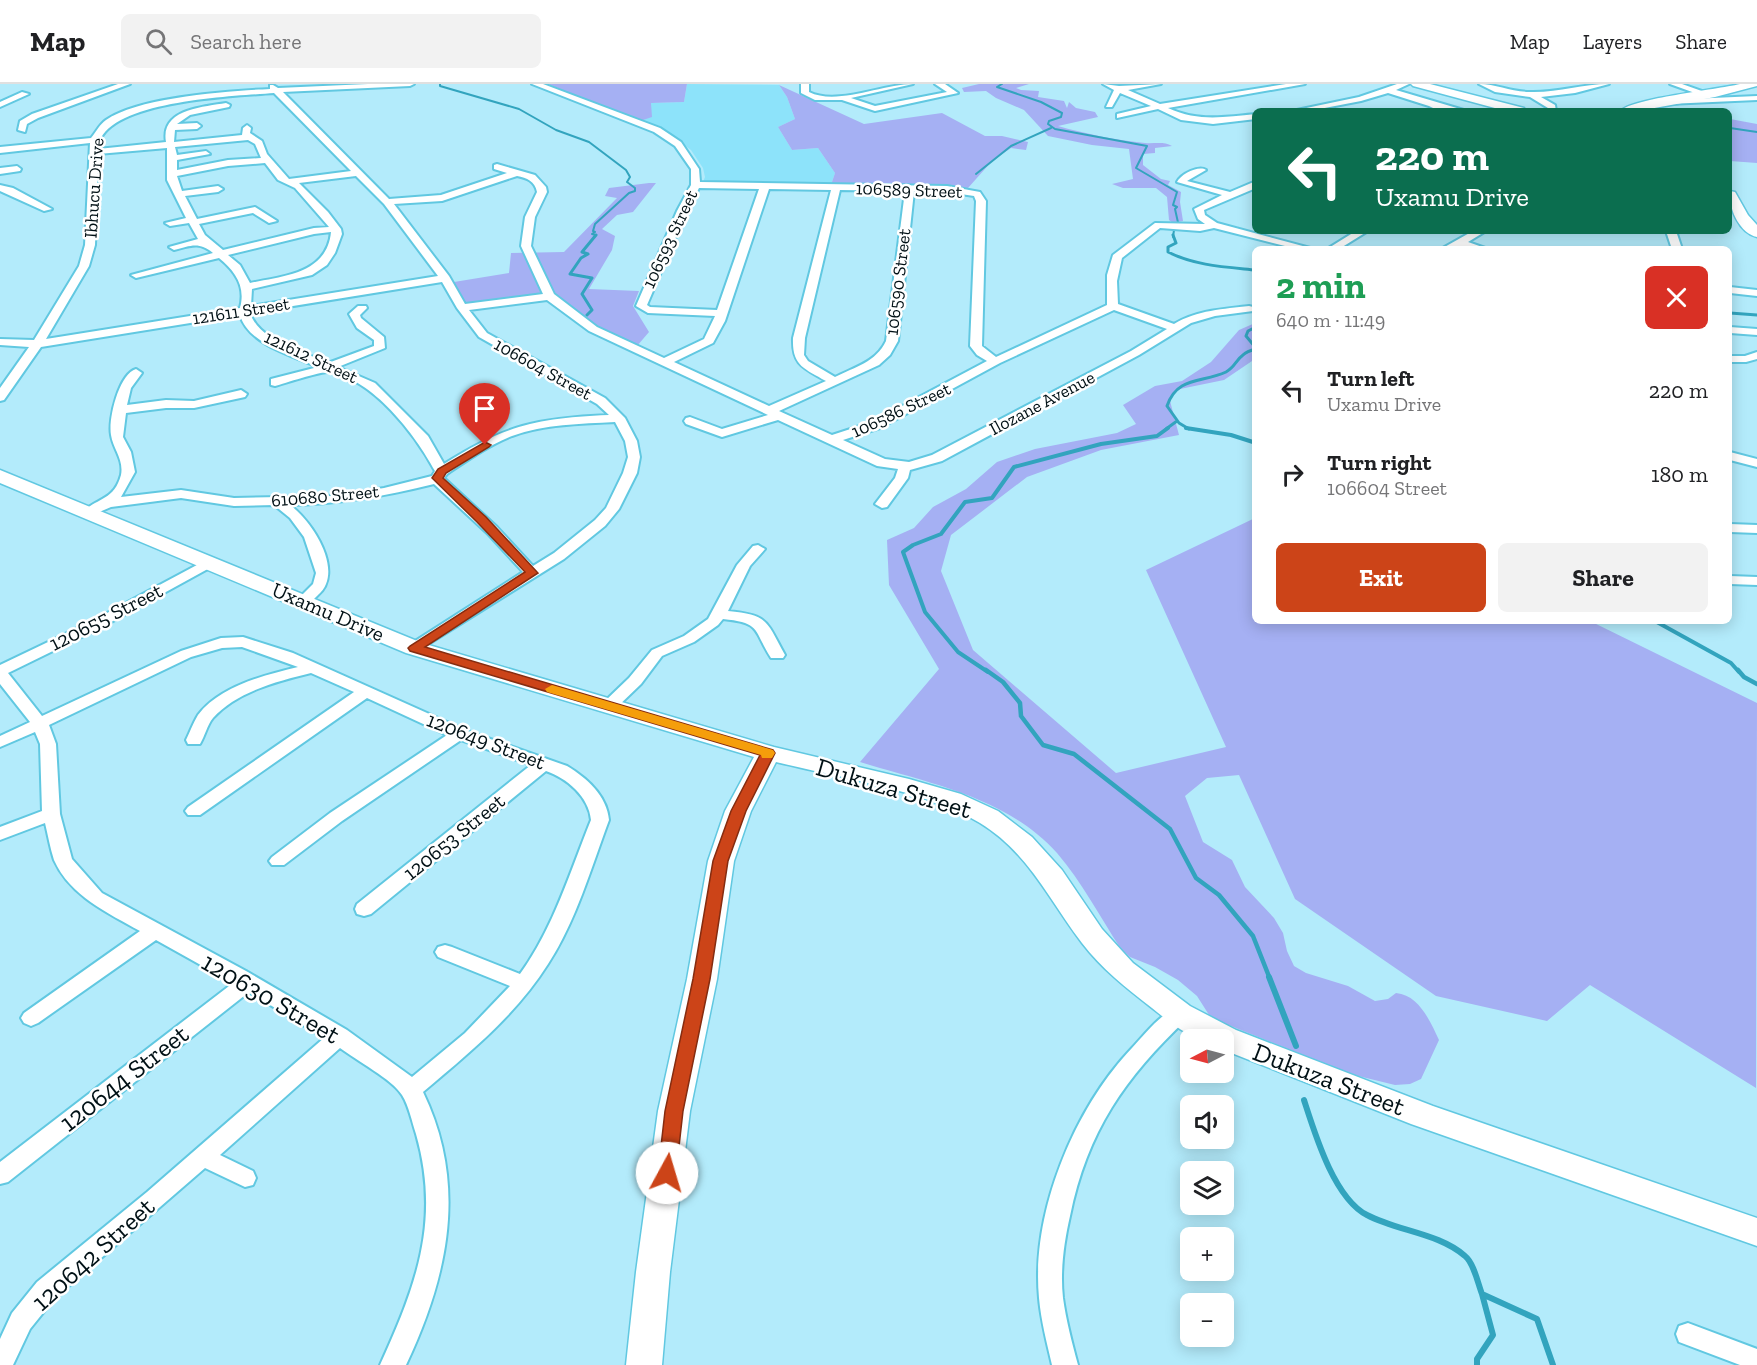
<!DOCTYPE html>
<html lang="en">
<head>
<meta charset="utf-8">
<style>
  :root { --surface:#fff; --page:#f2f2f2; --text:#202124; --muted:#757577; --line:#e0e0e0; --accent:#cc4418 }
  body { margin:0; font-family:"Zilla Slab",serif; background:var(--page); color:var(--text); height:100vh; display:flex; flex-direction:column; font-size:22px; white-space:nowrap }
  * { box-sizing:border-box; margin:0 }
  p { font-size:20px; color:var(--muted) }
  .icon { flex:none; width:33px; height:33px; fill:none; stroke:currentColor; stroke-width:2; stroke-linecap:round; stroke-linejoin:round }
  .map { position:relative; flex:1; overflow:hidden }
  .side { position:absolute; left:1252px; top:162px; width:480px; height:378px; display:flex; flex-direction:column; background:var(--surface); border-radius:9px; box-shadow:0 3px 15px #0003 }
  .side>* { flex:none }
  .top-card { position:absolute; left:1252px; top:24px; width:480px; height:126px; border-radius:9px; box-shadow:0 3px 15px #0003; background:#0b6e4f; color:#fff; overflow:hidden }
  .needle { width:39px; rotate:264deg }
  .fabs { position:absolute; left:1180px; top:945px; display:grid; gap:12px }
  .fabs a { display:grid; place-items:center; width:54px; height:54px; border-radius:9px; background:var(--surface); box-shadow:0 3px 15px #0003; font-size:30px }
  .pin { position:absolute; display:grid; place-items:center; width:51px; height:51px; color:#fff; margin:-62px -26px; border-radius:50% 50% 50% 0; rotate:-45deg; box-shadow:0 0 6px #0007 }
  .pin .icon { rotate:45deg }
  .me { position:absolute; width:66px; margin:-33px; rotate:6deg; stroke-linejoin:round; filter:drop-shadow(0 0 4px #0008) }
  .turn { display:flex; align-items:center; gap:21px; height:126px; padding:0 24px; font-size:27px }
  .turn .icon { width:78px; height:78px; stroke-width:2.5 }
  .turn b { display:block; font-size:42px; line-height:51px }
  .round { display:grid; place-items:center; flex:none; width:63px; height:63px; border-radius:9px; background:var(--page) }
  .headline { display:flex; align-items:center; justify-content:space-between; height:102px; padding:0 24px }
  h1 { font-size:36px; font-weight:700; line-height:45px; color:#1e9e55 }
  .primary-button { display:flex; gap:12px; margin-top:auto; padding:12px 24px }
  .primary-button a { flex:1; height:69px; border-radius:9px; background:var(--accent); color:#fff; font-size:24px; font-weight:700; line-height:69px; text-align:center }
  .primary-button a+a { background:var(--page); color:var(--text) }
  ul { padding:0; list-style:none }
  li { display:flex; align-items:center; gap:18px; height:84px; padding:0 24px }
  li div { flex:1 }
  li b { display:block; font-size:22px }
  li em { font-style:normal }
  header { display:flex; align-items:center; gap:36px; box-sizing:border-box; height:84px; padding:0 30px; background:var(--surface); border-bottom:2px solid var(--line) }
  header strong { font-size:28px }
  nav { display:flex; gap:33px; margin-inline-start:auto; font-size:21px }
  .search { width:420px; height:54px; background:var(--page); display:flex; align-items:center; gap:15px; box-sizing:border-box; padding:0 21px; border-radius:9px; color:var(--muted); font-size:22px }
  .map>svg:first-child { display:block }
</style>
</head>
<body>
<header>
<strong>Map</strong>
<div class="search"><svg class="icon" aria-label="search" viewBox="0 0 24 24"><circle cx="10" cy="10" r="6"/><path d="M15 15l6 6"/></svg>Search here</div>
<nav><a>Map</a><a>Layers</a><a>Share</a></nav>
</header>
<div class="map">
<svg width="1757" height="1281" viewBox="0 0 1757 1281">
  <rect width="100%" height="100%" fill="#b3ebfb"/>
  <!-- built -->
  <path fill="#8de3fa" d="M687,0L779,1L787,13L795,35L778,43L792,66L818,64L835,89L831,101L703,98L705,93L703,84L691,66L668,49L640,37L650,19L684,18Z"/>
  <!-- green -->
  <path fill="#a5b0f3" d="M548,0H687L684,18L651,19L652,33L640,37Z
    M979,0H1029L1016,4L1021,6L1039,7L1038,13L1064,17L1067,24L1069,18L1076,24L1095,28L1098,33L1058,42C1086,50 1116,56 1145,59C1154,60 1164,57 1172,62L1155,64V69L1143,70V81L1161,95L1170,97L1168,101L1181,108L1180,118L1183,137L1173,139L1169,136L1167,113L1156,104H1123L1112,100L1133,95L1129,65L1092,61L1048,52L1024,26L996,14L986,7L964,8L962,4Z
    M779,1L864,40L942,29L985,52H1002L1028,58L1026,66L1011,64L992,77L968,104L831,101L835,89L818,64L792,66L778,43L795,35L787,13Z
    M1730,35L1757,40V79L1730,77Z
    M649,99H656L633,128L617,131L602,145L615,152L612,166L589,205L639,207L633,222L649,248L637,262L630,266L588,246L551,217L529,216L484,224L466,220L454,198L509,189L511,169L564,168L617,114L605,112L609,104Z
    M1255,239V275L1224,296L1180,305L1172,311L1170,317L1179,351L1101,366L1027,393L951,451L941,487L973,566L1116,689L1226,663L1146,486L1255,434L1256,537H1590L1757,619L1756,1004L1590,901L1547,937L1436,912L1295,815L1239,691L1207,694L1185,712L1203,758L1232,776L1245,803L1274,834L1283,849L1287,867L1294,882L1306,889L1348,902L1375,917L1388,915L1396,909C1419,911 1430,937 1439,956L1421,995L1410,1000L1395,1001L1350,990L1211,934L1197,912L1178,896L1155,883L1130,873L1121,865C1100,833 1082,798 1057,769C1007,713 928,699 860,678L939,585L889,501L887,456L914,444L933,423L966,405L997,378L1035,365L1117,349L1136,340L1123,321L1155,302L1182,297L1211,278L1239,246Z"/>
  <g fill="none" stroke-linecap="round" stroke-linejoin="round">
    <!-- stream-far4 -->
    <path stroke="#32a4be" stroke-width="2" d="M440,0V2L519,25L556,46L589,58L626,86L630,93L627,98L635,104V107L629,109L595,140L593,147L595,148L592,150L596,151L594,153
      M1002,0L997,3L1041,18L1062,29L1061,33L1049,37L1048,40L1055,45L1147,62L1136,84L1177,108L1173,121L1177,123L1175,125L1179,143L1174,146L1173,153
      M1730,44L1757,48
      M976,90L1011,62L1051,44"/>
    <!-- stream-far3 -->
    <path stroke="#32a4be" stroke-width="3" d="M1173,151L1176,159L1168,163V168C1196,182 1226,183 1256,186
      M1730,229L1757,231
      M587,231L592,226L582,210L592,194L570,190L581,174L588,170L582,168L596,151
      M1256,243L1248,247L1246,252L1256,264
      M1166,345L1177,337
      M1189,345L1179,339L1167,322C1177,292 1202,299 1226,288C1235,283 1236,276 1243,271C1246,268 1252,266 1256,265"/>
    <!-- stream-far2 -->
    <path stroke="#32a4be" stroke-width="4" d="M1186,344L1231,351L1256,359
      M1655,537L1731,579L1739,588
      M988,588L958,568L925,528L903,468L913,461L941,450L965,418L992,414L1014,383L1101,360L1157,352L1168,344"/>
    <!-- stream-far1 -->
    <path stroke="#32a4be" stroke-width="4.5" d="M986,586L1003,598L1020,619L1021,632L1043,661L1074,670L1170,745L1196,794L1219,811L1253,852L1270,895
      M1738,586L1744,593L1757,600"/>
    <!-- stream -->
    <path stroke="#32a4be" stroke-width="6" d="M1269,893L1296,962
      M1304,1016C1315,1050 1334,1114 1367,1131C1397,1147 1439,1149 1465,1172C1474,1179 1478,1200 1482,1210L1537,1235L1553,1281
      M1477,1281V1275L1493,1251L1482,1210"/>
    <!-- street casing -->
    <g stroke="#61c8e1" stroke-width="4">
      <path id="street" d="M118,0H130L38,34L27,40L25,48L18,46L20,37L32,30Z
        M368,0H414L410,2L283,8L389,115L441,111L507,89L494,85V81L497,80L535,91L546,103L547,108L535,133L531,162L554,210L597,243L664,274L704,255L715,232L648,229L636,222L677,127L691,101V85L675,62L654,48L532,0H543L660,44L681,58L699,85L700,98L947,102L980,108L986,117L982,262L996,273L1107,221V191L1113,171L1155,139L1205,140L1198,135L1194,125L1222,111L1177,98C1181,90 1199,81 1206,86L1187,97L1230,108L1256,97V104L1204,126L1205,131L1217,139L1314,165H1297L1214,144L1200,147L1160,144L1122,174L1117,197L1118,220L1174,240C1197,226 1224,225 1249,222L1253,223V227L1215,232L1191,239L1139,271L942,377L910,386L908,394L887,423L882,424L875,420L895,394L898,385L877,382L778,336L722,353L686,340L684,337L686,334L690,333L722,345L768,331L589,247L547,216L469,226L487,249L605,314L625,334L637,357L640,373L637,389L619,425L605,442L564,475L414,569L406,564L409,561L523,488L487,449L434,400C386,412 340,420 290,421C313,438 345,488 318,511C313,516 310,520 303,521L296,517L313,500L316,489L304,453L290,434L274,421L234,422L181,414L111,423L90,432L83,428C96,414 114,417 121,391C124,375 113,365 111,351C108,335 119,290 136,285L142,289L131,304L127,321L166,316L194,317L241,306L247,310L245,313L194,324H166L126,329L123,353L131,368L135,388L121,413L181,406L234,414L334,412L384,404L432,392L435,387C415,350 373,295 329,288C322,287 285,299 275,302L271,301V295L318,283C293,272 248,260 240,231L41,263L4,316L0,317V304L29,263L0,261V255L34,256L79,182L85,161L90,59L0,69V63L91,54C96,48 100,40 106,36C139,13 229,7 270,5V1H273L278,4ZM274,9L351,87L289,95L267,70L262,57L250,49L251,44L247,41L243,44L242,51L174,58L175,46L197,45L201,42L197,39L177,40L190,31L229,23L230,21L226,19C203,23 160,25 166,58L98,65C100,16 237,12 274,9ZM248,56L255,60L261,74L228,76L177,86V76L210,70L206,67L177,71L175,63ZM167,64V96L186,134L165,139L170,142L189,139L198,155L169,163L174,166C190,162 199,157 213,169L131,191L136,194L219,174C235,187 246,202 240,224L46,255L89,182L95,161L98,70ZM265,79L278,96L295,104L329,143L314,144L223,166L205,151L199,140L253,129L269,139L277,137L255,123L197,135L185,112L218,108L223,105L218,102L182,107L177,92L228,82ZM356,92L384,120L438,192L251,222L252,205L312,191L327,181L335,169L342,150L341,145L328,128L299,99ZM517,92C527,94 535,97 537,108L525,133L521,162L543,210L465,220L449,192L394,120L442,117ZM699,104L759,105L717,226L650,223L647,221L687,127ZM769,105L831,106L793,254C792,282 804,284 826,297L769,322L674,278L713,259L725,237ZM840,106L905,107L886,257C876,278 855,283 835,293L808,277L804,271L805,254ZM914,107L947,108L974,112L976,117L970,262L977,271L987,277L872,338L832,351L779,327L879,281L890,271L898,257ZM331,148C327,190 283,192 250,199L240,181L228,171L314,150ZM442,198L457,224L479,253L597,320L609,331C537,334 505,341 444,380L428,352L375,299L338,283L385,264L384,253L361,234L360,231L367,224L366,222H358L349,230L357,244L374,256V262L328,279C304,268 259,257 250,229ZM1114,226L1167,245L1131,267L932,371L909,378L885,375L843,356L880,344L1000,279ZM615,338L625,357L628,373L623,389L606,424L595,436L554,469L533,482L497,443L444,394L447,390C468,376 489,361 512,352C545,340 580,340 615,338Z
        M801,0H809V8C837,22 882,0 913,0L851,14L875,22L947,8L935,0H945L958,9L875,27L842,16H815L801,9Z
        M1103,0L1119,2L1161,0L1128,6L1160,20L1286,0H1305L1168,24C1199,38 1223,33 1256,30V35L1213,40L1181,36L1158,25L1117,34V30L1151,22L1120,9L1112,23H1106L1114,6Z
        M1397,0H1409L1396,6L1467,27H1430L1433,24L1429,22L1388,9L1361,17L1309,27H1292L1359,13Z
        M1479,0C1496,0 1512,8 1530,8C1557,9 1582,0 1609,0L1575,9L1541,13L1555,21L1556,27H1548V24L1530,13L1495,8Z
        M1670,0H1682L1713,11L1706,13Z
        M22,8L29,10L0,23V18Z
        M1757,12V16L1668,20L1664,18L1668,16Z
        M17,82L21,85L20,87L0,90V84Z
        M0,101L13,104L52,125L44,127L0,107Z
        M1356,147H1368L1339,165H1327Z
        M1473,147H1486L1468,158L1488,165H1472L1460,162L1454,165H1441Z
        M1666,147H1676L1682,165H1672Z
        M1730,203L1757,206V212L1730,209Z
        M1730,243L1757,245V251L1730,249Z
        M1757,268V275L1746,278H1730V272H1745Z
        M1730,368L1757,375V383L1730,376Z
        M1730,440L1757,441V449L1730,448Z
        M758,461L765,465L750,482L728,527C769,531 766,537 785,571L783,574H771C753,546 762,539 723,535L718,541L694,558L662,572L641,600L616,624H604L602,621L604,618L629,594L652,566L684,552L708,535L737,481L753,462Z
        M210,474L217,478L215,481L104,542L8,589L42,632L181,567L221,554L243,553L293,569L465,646L567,682C587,694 607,712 609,736C591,784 576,837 548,880C516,931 468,970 423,1008C468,1101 448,1192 406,1281H380C416,1202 441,1137 416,1050C412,1038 409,1022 402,1011C393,996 356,976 340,964L220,1071L253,1087L256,1094L253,1101L245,1103L205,1084L55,1214L30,1245L13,1281H0V1255L12,1229L37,1198L147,1108L324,954L249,908L8,1098L0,1100V1078L233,899L156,856L38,939L31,942L24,939L21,934L24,929L140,847C108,829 70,812 54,776C50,764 48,751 45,739L0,756V743L42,727L40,660L35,648L0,663V652L30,638L0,600V581L94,536ZM242,563L298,583C265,591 220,602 198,631C193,639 190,648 186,656L188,660H200C205,652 207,641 213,634C236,608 278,597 311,589L354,608L188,723L185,727L188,731H200L367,614L447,651L330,729L272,773L269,777L272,781H284L342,737L461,656L531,681L357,820L355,825L357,830L364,832L371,830L546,687C567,694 589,713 591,736C570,788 553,845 520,890L452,863L445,861L438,863L435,868L438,873L510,902L465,949L412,993L347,946L246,887L102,809L72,775L60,730L56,660L49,641L191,573L222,564Z
        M1730,492L1757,493V501L1730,500Z
        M1180,922L1187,925L1190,930L1187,935C1125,993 1087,1048 1070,1132C1064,1158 1060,1187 1063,1214C1066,1236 1072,1259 1078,1281H1052C1047,1259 1041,1237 1039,1214C1031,1129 1074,1025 1132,964C1145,950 1162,928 1180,922Z
        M1688,1239L1757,1265V1281H1740L1679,1258L1676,1250L1679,1242Z"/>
    </g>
    <!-- secondary casing -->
    <g stroke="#61c8e1" stroke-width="3">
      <path id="secondary" d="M1411,0H1430L1524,24L1526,27H1506L1413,2Z
        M1740,0H1757V2L1715,13L1638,27H1620C1634,14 1715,6 1740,0Z
        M1730,107L1735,108L1748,131L1757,141V153C1739,149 1728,123 1730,107Z
        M0,386L422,559L774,663L909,695L961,710L998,727L1032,753L1062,786L1102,845L1133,879L1190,922L1236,946L1433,1022L1757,1134V1162L1411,1040L1224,966V956C1217,956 1208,957 1201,955C1183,950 1166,935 1152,924C1126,904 1102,885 1082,859C1049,816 1029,769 980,739C928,707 836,693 776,678L751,727L734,777L717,895L690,1027L670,1188L662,1281H626L636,1188L658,1027L687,895L708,777L725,727L754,673L406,569L0,399Z"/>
    </g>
    <!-- street -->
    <use href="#street" fill="#fff" fill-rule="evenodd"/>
    <!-- secondary -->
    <use href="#secondary" fill="#fff" fill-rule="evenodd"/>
  </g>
  <!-- route -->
  <path fill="#cc4418" stroke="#852c10" stroke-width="1.5" d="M485,358L491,361L489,363L446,389L443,394L486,433L538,489L425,563L773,666L775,669L746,727L728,777L710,895L683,1027L676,1089L674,1094L667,1096L660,1094L658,1089L665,1027L693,895L713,777L731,727L760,671L410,567L408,564L410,562L525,488L477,438L432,394L438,385Z"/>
  <!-- slow -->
  <path fill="#f59e0b" d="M552,601L773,666L775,669L772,674H762L761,671L547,608L545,605Z"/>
  <g text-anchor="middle" stroke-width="5" stroke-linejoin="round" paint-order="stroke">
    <!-- far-street labels -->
    <g font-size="18" fill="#001015" stroke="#fff">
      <text transform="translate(94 104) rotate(-86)" y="6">Ibhucu Drive</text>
      <text transform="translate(909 106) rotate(2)" y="6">106589 Street</text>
      <text transform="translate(670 155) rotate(-65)" y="6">106593 Street</text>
      <text transform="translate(898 198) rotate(-83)" y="6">106590 Street</text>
      <text transform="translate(241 227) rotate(-9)" y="6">121611 Street</text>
      <text transform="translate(311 273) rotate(25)" y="6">121612 Street</text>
      <text transform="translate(543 285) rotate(29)" y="6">106604 Street</text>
      <text transform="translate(1042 319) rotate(-28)" y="6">Ilozane Avenue</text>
      <text transform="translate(901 326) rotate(-25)" y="6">106586 Street</text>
      <text transform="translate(325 412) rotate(-5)" y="6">610680 Street</text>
    </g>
    <!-- street labels -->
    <g font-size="21" fill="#001015" stroke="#fff">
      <text transform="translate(328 528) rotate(23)" y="7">Uxamu Drive</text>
      <text transform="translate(106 533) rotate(-27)" y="7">120655 Street</text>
      <text transform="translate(486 657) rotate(21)" y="7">120649 Street</text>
      <text transform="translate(454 753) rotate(-39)" y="7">120653 Street</text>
    </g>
    <!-- near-street labels -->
    <g font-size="26" fill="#001015" stroke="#fff">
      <text transform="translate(894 704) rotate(16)" y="9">Dukuza Street</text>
      <text transform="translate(271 914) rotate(30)" y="9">120630 Street</text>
      <text transform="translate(124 994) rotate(-38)" y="9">120644 Street</text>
      <text transform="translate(1329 995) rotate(21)" y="9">Dukuza Street</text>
      <text transform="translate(93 1170) rotate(-42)" y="9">120642 Street</text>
    </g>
  </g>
</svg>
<div class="fabs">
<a><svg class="needle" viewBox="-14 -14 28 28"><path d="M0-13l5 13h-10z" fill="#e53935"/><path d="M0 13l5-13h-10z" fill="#757577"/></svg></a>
<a><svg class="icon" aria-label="sound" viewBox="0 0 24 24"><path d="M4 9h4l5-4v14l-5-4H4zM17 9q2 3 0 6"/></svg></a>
<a><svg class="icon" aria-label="layers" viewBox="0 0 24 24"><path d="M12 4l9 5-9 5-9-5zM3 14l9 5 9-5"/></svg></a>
<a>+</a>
<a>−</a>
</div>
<div class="pin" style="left:485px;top:361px;background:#d93025"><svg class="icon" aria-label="arrive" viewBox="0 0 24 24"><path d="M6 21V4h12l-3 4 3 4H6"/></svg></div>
<svg class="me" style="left:667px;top:1089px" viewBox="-20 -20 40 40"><circle r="19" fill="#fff"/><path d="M0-13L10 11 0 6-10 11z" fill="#cc4418"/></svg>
<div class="top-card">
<div class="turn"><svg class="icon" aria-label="left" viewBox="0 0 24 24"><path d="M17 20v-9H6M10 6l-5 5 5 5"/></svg><div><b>220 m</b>Uxamu Drive</div></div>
</div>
<section class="side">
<div class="headline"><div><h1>2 min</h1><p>640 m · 11:49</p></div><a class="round" style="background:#d93025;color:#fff"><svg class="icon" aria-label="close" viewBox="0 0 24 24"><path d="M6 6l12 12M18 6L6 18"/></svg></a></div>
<ul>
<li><svg class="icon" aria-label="left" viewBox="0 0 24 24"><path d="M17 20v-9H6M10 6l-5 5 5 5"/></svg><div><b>Turn left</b><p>Uxamu Drive</p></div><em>220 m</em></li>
<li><svg class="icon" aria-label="right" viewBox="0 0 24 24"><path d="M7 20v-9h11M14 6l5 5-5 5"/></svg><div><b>Turn right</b><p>106604 Street</p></div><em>180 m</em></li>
</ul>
<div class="primary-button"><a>Exit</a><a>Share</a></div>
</section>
</div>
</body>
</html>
